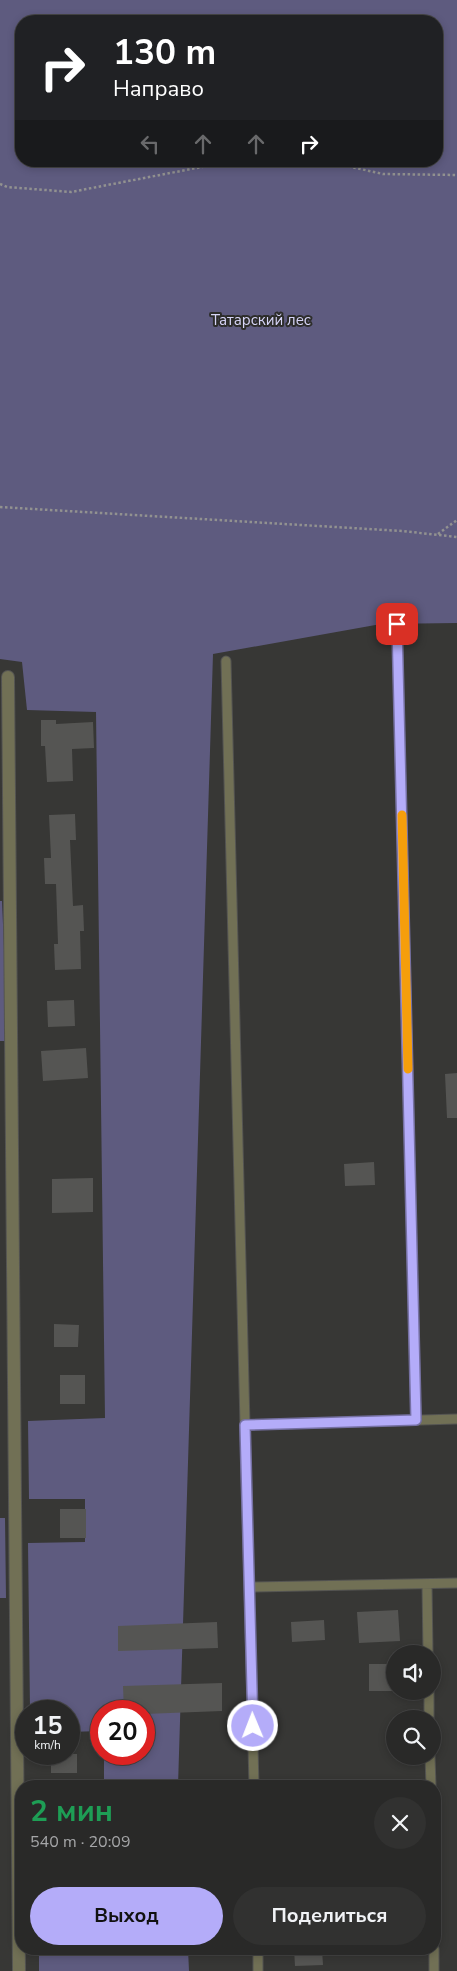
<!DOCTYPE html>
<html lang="ru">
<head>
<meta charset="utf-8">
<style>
  :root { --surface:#292928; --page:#313130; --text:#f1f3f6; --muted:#a5a6a8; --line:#454545; --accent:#b4acf9 }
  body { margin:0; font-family:"Nunito Sans",sans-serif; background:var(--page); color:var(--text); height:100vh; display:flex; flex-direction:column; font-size:19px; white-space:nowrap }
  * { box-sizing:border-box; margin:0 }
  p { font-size:16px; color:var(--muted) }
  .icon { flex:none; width:28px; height:28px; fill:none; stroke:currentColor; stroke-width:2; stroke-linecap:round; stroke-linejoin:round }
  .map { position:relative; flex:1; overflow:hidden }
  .panel { position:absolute; left:15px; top:1780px; width:426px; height:175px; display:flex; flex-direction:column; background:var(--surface); border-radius:20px; box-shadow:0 2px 8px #0003,0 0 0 1px var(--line) }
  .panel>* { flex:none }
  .top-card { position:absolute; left:15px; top:15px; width:428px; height:152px; border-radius:20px; box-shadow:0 2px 8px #0003,0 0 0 1px var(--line); background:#202124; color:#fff; overflow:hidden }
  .buttons { position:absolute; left:386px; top:1645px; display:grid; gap:10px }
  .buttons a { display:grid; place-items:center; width:55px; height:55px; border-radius:50%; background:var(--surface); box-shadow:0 2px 8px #0003,0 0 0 1px var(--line); font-size:25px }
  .speed { position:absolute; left:15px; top:1700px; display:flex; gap:10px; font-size:25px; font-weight:700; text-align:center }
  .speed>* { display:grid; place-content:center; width:65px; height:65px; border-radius:50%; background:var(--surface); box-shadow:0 2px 8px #0003,0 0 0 1px var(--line); line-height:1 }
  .speed small { font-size:12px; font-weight:400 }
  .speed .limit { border:8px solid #d22; background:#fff; color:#111 }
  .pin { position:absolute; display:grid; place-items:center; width:42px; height:42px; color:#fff; margin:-21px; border-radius:10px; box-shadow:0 2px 8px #0006 }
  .me { position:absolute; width:55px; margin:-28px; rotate:359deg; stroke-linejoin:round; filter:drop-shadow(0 0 4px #0008) }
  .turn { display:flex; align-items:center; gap:18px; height:105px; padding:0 15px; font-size:22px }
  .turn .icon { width:65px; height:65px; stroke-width:2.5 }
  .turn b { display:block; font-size:35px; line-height:42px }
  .lanes { display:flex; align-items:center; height:48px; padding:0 15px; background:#0003; justify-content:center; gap:25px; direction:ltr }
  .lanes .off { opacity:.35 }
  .round { display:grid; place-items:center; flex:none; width:52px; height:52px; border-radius:26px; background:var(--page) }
  .summary { display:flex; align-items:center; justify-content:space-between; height:85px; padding:0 15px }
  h1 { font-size:30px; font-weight:700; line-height:38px; color:#1e9e55 }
  .button { display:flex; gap:10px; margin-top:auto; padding:10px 15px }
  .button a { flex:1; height:58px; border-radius:30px; background:var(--accent); color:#111; font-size:20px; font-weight:700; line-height:58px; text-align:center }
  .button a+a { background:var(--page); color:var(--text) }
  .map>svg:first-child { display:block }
</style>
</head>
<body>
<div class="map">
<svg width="457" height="1971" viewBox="0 0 457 1971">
  <rect width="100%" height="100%" fill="#373735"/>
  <!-- green -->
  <path fill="#5e5b7f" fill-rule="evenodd" d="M0,0H457V623L381,624L213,654L178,1786H104V1754H144V1711H101V1731L69,1732V1711H30L28,1543L85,1542V1499H29L28,1421L105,1418L96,712L27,710L22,662L0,659ZM21,21H436V161H21Z
    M0,901H2L8,1041H0Z
    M0,1518H5L6,1598H0Z
    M39,1949H188L189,1971H39Z"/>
  <!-- building -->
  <path fill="#555553" d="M41,720H56V724L93,722L94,748L72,749L73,781L47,782L45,746H41Z
    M75,814L76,840H70L73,906L83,905L84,931H80L81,969L55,970L54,944H58L56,884H45L44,858H51L49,815Z
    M74,1000L75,1026L48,1027L47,1001Z
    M86,1048L88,1078L43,1081L41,1051Z
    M457,1073V1118H447L445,1074Z
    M374,1162L375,1185L345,1186L344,1164Z
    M93,1178V1212L52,1213V1179Z
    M54,1324L79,1325L78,1347H54Z
    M60,1375H85V1404H60Z
    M60,1509H86V1538H60Z
    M398,1610L400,1641L359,1643L357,1612Z
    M324,1620L325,1640L292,1642L291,1622Z
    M217,1622L218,1648L118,1651V1626Z
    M369,1664H395V1691H369Z
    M222,1683V1711L144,1714V1711H124L123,1686Z
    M51,1754H77V1773H51Z
    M294,1949H322L323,1965L295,1966Z"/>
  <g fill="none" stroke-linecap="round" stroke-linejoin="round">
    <!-- lane casing -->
    <g stroke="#545452" stroke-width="11">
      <path id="lane" d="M397,624L416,1420
        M226,661L245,1425
        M427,1584L428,1654
        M249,1587L457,1583
        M429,1691V1719
        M430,1756L431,1786
        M254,1786L245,1425L457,1419
        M258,1949V1971
        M434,1949V1971"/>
    </g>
    <!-- street casing -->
    <g stroke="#545452" stroke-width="14">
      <path id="street" d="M8,677L19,1971"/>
    </g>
    <!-- path -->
    <path stroke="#929290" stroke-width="2.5" stroke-dasharray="2.5 2.5" stroke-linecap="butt" d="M324,161L383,174L457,175
      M0,184L7,187L71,192L233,161
      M0,507L402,531L457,537
      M438,534L457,520"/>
    <!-- lane -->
    <use href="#lane" stroke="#717055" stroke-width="9"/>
    <!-- street -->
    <use href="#street" stroke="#717055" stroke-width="12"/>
  </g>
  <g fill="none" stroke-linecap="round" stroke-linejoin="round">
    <!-- route casing -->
    <g stroke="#7570a2" stroke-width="12">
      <path id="route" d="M253,1726L245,1425L416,1420L397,624"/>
    </g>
    <!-- route -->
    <use href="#route" stroke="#b4acf9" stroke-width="9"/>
    <!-- slow -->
    <path stroke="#f59e0b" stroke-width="9" d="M402,815L408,1069"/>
  </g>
  <g text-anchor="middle" stroke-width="4" stroke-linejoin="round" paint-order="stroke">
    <!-- park labels -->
    <g font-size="15" fill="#d7d5f8" stroke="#2d2d2b">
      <text x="261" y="325">Татарский лес</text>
    </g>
  </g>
</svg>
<div class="buttons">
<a><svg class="icon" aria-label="sound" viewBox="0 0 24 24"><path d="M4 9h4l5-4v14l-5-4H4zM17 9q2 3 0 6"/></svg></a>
<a><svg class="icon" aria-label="search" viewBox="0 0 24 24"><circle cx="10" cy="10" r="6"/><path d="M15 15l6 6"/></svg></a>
</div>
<div class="speed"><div>15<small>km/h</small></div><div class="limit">20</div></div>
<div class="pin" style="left:397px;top:624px;background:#d93025"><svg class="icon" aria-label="arrive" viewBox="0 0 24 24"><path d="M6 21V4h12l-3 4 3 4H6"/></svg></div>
<svg class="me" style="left:253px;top:1726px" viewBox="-20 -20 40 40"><circle r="17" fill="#b4acf9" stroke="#fff" stroke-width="3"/><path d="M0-11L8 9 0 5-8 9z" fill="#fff"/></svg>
<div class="top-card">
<div class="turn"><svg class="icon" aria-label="right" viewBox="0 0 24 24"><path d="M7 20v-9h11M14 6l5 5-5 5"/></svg><div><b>130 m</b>Направо</div></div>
<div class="lanes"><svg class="icon off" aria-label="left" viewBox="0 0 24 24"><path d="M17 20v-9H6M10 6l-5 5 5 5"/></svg><svg class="icon off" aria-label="ahead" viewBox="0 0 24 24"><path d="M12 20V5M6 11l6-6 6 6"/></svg><svg class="icon off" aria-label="ahead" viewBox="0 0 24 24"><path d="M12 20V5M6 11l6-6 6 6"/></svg><svg class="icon" aria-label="right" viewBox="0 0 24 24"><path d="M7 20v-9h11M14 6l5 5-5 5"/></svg></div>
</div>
<section class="panel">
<div class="summary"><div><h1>2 мин</h1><p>540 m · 20:09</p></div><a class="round"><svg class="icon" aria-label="close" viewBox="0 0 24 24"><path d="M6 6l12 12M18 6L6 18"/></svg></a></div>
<div class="button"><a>Выход</a><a>Поделиться</a></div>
</section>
</div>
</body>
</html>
